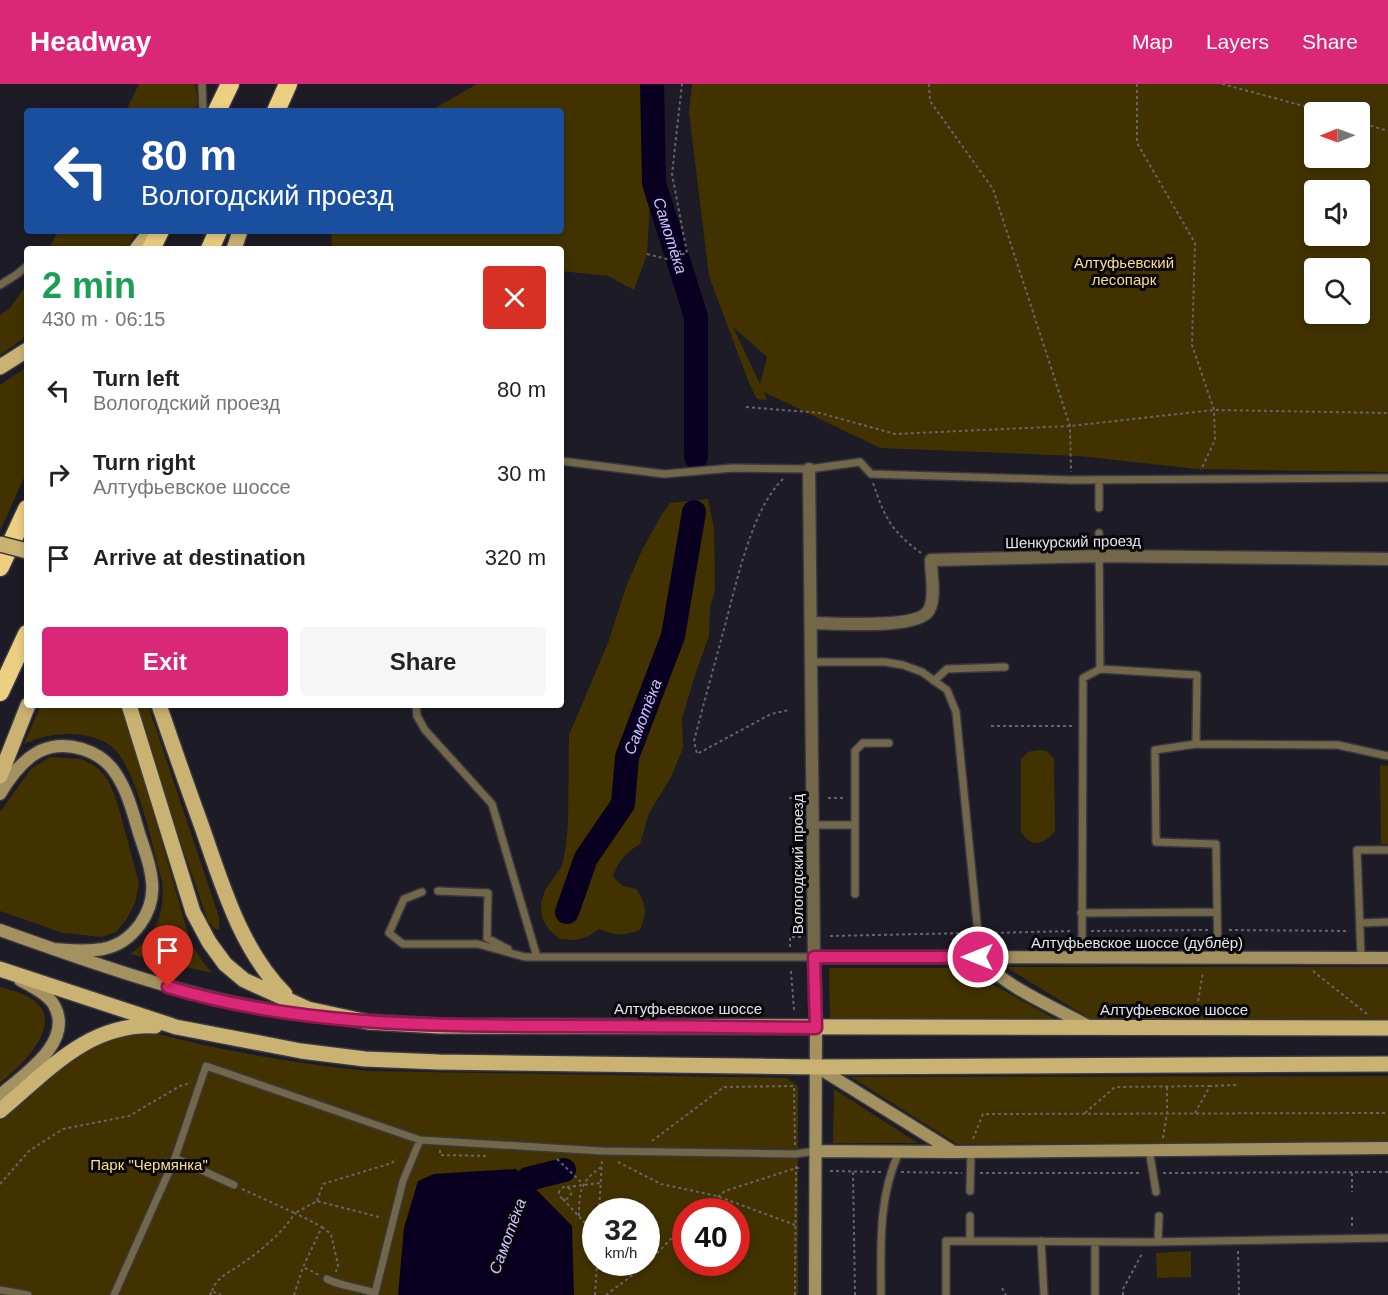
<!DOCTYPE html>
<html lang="en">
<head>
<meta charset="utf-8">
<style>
  :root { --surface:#fff; --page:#f6f6f6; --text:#222; --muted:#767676; --accent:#db2777 }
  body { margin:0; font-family:Arial,sans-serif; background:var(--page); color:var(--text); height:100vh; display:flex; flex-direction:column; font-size:22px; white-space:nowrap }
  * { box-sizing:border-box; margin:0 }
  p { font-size:20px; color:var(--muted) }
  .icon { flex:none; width:33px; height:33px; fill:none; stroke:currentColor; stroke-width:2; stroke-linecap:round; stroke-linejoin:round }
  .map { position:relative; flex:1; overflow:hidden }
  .side { position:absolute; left:24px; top:162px; width:540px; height:462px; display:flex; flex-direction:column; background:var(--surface); border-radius:6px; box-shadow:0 3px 9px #0003 }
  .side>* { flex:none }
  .guide { position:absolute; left:24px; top:24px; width:540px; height:126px; border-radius:6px; box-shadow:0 3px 9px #0003; background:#1a4fa0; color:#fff; overflow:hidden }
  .needle { width:39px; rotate:269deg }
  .buttons { position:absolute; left:1304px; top:18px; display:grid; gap:12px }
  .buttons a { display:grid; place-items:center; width:66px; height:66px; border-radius:6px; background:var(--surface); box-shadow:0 3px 9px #0003; font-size:30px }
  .speed { position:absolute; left:582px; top:1114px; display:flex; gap:12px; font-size:30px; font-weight:700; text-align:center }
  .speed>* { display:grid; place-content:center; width:78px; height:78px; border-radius:50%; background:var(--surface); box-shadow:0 3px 9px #0003; line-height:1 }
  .speed small { font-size:15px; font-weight:400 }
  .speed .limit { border:9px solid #d22; background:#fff; color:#111 }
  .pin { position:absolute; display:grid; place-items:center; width:51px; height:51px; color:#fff; margin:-62px -26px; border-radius:50% 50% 50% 0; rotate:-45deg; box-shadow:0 0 6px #0007 }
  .pin .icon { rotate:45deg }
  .me { position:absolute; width:66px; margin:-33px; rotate:270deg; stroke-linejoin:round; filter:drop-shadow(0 0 4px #0008) }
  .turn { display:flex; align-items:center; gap:21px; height:126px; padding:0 18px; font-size:27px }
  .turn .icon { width:78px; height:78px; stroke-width:2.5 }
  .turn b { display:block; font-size:42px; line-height:51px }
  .round { display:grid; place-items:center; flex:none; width:63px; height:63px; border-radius:6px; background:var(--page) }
  .headline { display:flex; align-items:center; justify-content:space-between; height:102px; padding:0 18px }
  h1 { font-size:36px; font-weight:700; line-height:45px; color:#1e9e55 }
  .cta { display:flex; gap:12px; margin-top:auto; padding:12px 18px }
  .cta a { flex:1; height:69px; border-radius:6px; background:var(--accent); color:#fff; font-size:24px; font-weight:700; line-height:69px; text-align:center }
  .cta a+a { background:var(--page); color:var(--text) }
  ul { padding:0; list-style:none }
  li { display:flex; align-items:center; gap:18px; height:84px; padding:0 18px }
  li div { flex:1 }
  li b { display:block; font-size:22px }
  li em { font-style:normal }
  header { display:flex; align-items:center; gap:36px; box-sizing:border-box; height:84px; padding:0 30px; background:var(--accent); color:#fff }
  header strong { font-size:28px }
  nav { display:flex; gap:33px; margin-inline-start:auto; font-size:21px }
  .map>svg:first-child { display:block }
</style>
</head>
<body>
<header>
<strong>Headway</strong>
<nav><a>Map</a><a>Layers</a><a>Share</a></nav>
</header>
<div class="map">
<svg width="1388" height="1211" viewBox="0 0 1388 1211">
  <rect width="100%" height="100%" fill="#1d1c26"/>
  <!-- green -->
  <path fill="#413200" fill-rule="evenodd" d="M139,0H195L198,20L195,27H126Z
    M477,0H640L645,19L651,101L647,170L634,206L608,192L561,187V165H332L331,147H561V27H430Z
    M692,0H1388V388L1198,385L1079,372L880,364L764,308L767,316L757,315L749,299L709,192L689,28ZM1314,28H1359V74H1314ZM1314,106H1359V152H1314ZM1314,184H1359V230H1314ZM733,243L767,273L760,301V300Z
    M58,147H137L126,165H49Z
    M27,200V252L0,271V231L10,224Z
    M27,283V387L0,447V301Z
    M708,415L714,444L715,507L710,523L709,552L694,594L682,635L683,664L671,693L649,729L640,760C625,769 618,777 613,793L623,802L636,805C647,820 647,829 640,846C624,852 615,852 599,845L587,853L574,856L560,855L549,846L542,834L541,820L545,806L562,782L565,768L568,741L569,651L608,559L626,503L642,466L662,430L670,419Z
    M41,621H148L219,833V846L215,845L208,837L158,692L144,696L190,857L202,877L212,889L130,870C157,850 165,830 162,797C153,765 137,684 112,663C104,656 93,653 83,651C61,648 44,651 24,660Z
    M1037,666L1046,667L1054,674L1055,747C1043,761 1032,764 1021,748V675L1028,668Z
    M50,673L82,675L98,684L108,696L116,714L139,799L135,819L126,836L116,848L102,853L63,849L0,827V728L31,685Z
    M1380,681L1388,682V760H1381Z
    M1006,883H1388V935H1090Z
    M829,884H963L1055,935H830Z
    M0,903C12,907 29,910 38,920C62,944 18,985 0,999Z
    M143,946C217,966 291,979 367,987L787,994L798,1002V1211H0V1034L89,964L109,951ZM596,1128H646V1179H596ZM686,1128H736V1179H686Z
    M1388,992V1059L957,1060L851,993Z
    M834,1005L918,1059H833Z
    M1191,1167V1193L1157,1194L1156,1169Z"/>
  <!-- water -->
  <path fill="#090021" d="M516,1085L572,1142L574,1211H398L404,1144L418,1097L434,1090Z"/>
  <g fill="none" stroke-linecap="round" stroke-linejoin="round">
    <!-- river -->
    <g stroke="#090021" stroke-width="24">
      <path id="s1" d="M652,0L654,99L696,233V373"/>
      <path id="s2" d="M567,828L586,774L623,720L627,673L673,552L694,428"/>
      <path d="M517,1125L528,1095L564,1086"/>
    </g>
    <!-- lane casing -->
    <g stroke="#393842" stroke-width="10">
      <path id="lane" d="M202,0L203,27
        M0,201L16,191L27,182
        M561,377L664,390L733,384L809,385L860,378L871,390L1071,396L1388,394
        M1099,396V424
        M812,578H885L903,581L922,588L947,606L956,628L978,849V873
        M1100,585L1197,591L1196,660L1155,666L1156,758L1216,760L1218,874
        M934,597L947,585L1005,583
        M416,621L417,632L425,646L492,720L537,873
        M1196,660L1338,661L1388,672
        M813,741H855V810
        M855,741V667L863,659H889
        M438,807L488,809L487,854L508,865
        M422,808L404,815L389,849L403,860H478L525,873H814
        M1081,829L1217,828
        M1360,839L1388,838
        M1082,874L1083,594L1100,585L1099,449
        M1361,874L1357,766H1388
        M1149,1065L1156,1108
        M175,1074L234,1101
        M970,1107L971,1068
        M970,1157V1132
        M1041,1157L1044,1211
        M1158,1157L1159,1132
        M1095,1158V1211
        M327,1195C343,1203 358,1203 375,1209L403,1097L420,1056
        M0,1206L28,1211
        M114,1211L175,1074L206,982L420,1056L602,1067L795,1070L816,1067
        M881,1211C881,1161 878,1114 899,1068
        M946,1211V1157L1148,1158L1388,1154"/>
    </g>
    <!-- street casing -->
    <g stroke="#393842" stroke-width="15">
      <path id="street" d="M809,385L814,873
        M812,539C834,539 919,546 929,526C936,513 931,491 931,476L1099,472L1388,475"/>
    </g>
    <!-- secondary casing -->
    <g stroke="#393842" stroke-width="15">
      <path id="secondary" d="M0,710C10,693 22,676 40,667C66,655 101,666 116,690C128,708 133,729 139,749C144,765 151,781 152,798C155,828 133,859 103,865C86,868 69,866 53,865
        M0,846C103,883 206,920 316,932
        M978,873C1008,905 1052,922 1090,943
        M817,983L954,1068L1388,1064
        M0,1011C23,991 75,958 54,921C48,910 31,902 20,896
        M816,1067L953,1068
        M815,1211L816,944L814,873L1388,874"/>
    </g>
    <!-- primary casing -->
    <g stroke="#393842" stroke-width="18">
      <path id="primary" d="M137,165L151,147
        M234,165L240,147
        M0,283L27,266
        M129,621L193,828L209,858L225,880L244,896L308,925L368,938L440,942L1388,944
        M159,621C173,662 187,702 202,743C222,801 241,866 285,910
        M0,692L28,621
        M0,885L176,943L301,967L365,975L439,978L816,983L1388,980
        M0,1027C48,987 88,939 155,942"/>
    </g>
    <!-- highway casing -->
    <g stroke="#393842" stroke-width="21">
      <path id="highway" d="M217,27L230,0
        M276,27L288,0
        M151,165L160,147
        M210,165L218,147
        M0,483L27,425
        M0,608L27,550"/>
    </g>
    <!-- path -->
    <path stroke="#66656e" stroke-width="2" stroke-dasharray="3 3" stroke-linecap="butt" d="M929,0L930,17L993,105L1070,342L1071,388
      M1137,0V59L1195,159L1192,261L1214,326L1215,356L1201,386
      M1222,0L1326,28
      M1359,38L1388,47
      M647,170L667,175L687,169L672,90L682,0
      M746,323L820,329L895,350L1070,342L1214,326L1388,329
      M783,395C751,426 737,498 725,541C715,579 704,618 694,657L697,670L771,630L789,626
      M873,399C885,434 891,447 921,469
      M991,642H1074
      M789,714H799
      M828,714H846
      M1229,846L1349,847
      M1091,847L1208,846
      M989,849L1073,847
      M830,852L968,849
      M790,863V853H803
      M791,887L794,926
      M1313,887L1367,930
      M1196,929L1203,888
      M1085,1029L1115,1003L1210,1002
      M1195,1029L1210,1002L1236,1001
      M1163,1054L1167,1029V1003
      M973,1055L983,1030L1388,1029
      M652,1057L724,1003L794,1002L795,1061
      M440,1066V1071L487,1072
      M557,1075L583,1100
      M618,1078L661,1100L717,1112L795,1141
      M830,1087L881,1088
      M853,1088L855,1211
      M901,1088L962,1089
      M980,1089H1142
      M1163,1089L1388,1088
      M1352,1089V1108
      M0,1100L29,1067L63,1045L129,1032L180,1002L191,999
      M559 1109a6 6 0 1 1 12 0a6 6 0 1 1-12 0Z
      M567,1103L600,1099
      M242,1105L295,1129L317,1117L379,1133
      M563,1115L596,1151
      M317,1117L323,1100L392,1079L396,1074
      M599,1128L602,1076
      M699,1128L725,1107L796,1084H801
      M579,1132C579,1108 580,1098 601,1083
      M1352,1133V1145
      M322,1143L331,1150L338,1181L336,1188
      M1238,1167L1239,1211
      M1002,1204L1006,1211
      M212,1207C217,1192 231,1188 243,1179C263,1165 282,1149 295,1129L322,1143L303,1183L319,1191
      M210,1211L212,1207L221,1211
      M294,1211L303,1183
      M595,1211L597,1179
      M606,1211L646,1181L686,1139
      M795,1211L796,1079
      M1123,1211V1205L1143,1168"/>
    <!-- lane -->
    <use href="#lane" stroke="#726749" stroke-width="7"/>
    <!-- street -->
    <use href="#street" stroke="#726749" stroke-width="12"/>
    <!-- secondary -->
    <use href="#secondary" stroke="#a49160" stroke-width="12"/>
    <!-- primary -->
    <use href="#primary" stroke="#cab272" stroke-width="15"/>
    <!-- highway -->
    <use href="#highway" stroke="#edcf82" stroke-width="18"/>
    <!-- primary-bridge casing -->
    <g stroke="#393842" stroke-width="18" stroke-linecap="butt">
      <path id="primary-bridge" d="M0,460L27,467"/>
    </g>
    <!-- primary-bridge -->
    <use href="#primary-bridge" stroke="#cab272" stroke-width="15"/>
  </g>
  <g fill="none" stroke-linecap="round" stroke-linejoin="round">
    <!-- route casing -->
    <g stroke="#8e194d" stroke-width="15">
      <path id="route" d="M168,903C294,941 426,942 556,942C643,942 729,943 816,944L814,873H978"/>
    </g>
    <!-- route -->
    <use href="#route" stroke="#db2777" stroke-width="10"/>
  </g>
  <g text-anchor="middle" stroke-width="6" stroke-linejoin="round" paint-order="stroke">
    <!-- park labels -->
    <g font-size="15" fill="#fdde8d" stroke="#08070b">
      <text x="1124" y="184">Алтуфьевский<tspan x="1124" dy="17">лесопарк</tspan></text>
      <text x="149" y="1086">Парк "Чермянка"</text>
    </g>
    <!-- street labels -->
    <g font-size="15" fill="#e6e5ec" stroke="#08070b">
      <text transform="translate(1073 458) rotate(-1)" y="5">Шенкурский проезд</text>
      <text transform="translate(798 780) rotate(-90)" y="5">Вологодский проезд</text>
      <text x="1137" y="864">Алтуфьевское шоссе (дублёр)</text>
      <text x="688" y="930">Алтуфьевское шоссе</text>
      <text x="1174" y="931">Алтуфьевское шоссе</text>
    </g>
    <!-- water labels -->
    <g font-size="16" font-style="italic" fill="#cec4fd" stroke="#08070b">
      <text dy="6" stroke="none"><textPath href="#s1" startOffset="154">Самотёка</textPath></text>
      <text dy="6" stroke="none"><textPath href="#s2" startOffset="213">Самотёка</textPath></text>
      <text transform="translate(507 1152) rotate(-70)" y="6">Самотёка</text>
    </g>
  </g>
</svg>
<div class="buttons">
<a><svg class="needle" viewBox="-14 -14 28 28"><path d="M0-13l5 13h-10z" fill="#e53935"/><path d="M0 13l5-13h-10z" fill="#767676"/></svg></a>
<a><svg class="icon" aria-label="sound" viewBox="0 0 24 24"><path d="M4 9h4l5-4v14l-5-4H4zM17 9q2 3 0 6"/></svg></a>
<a><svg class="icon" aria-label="search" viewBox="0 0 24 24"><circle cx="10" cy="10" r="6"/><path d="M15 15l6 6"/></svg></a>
</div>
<div class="speed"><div>32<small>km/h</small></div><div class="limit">40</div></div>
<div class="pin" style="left:168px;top:903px;background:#d93025"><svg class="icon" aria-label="arrive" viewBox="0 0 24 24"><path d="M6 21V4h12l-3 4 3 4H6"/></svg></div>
<svg class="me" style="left:978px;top:873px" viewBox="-20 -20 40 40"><circle r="17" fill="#db2777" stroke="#fff" stroke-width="3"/><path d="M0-11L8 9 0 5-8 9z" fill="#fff"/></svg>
<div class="guide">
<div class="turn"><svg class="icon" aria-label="left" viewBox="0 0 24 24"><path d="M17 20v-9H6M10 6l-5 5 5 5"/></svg><div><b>80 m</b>Вологодский проезд</div></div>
</div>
<section class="side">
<div class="headline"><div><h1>2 min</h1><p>430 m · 06:15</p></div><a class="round" style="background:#d93025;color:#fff"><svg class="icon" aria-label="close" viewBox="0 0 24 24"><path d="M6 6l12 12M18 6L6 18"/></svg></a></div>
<ul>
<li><svg class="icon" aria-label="left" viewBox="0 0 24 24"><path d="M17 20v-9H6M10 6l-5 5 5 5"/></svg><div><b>Turn left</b><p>Вологодский проезд</p></div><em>80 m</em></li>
<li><svg class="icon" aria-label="right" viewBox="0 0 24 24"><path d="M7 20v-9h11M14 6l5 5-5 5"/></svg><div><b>Turn right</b><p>Алтуфьевское шоссе</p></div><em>30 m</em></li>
<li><svg class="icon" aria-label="arrive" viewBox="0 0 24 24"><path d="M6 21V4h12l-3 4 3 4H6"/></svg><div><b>Arrive at destination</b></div><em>320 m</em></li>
</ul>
<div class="cta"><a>Exit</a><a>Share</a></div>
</section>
</div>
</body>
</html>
